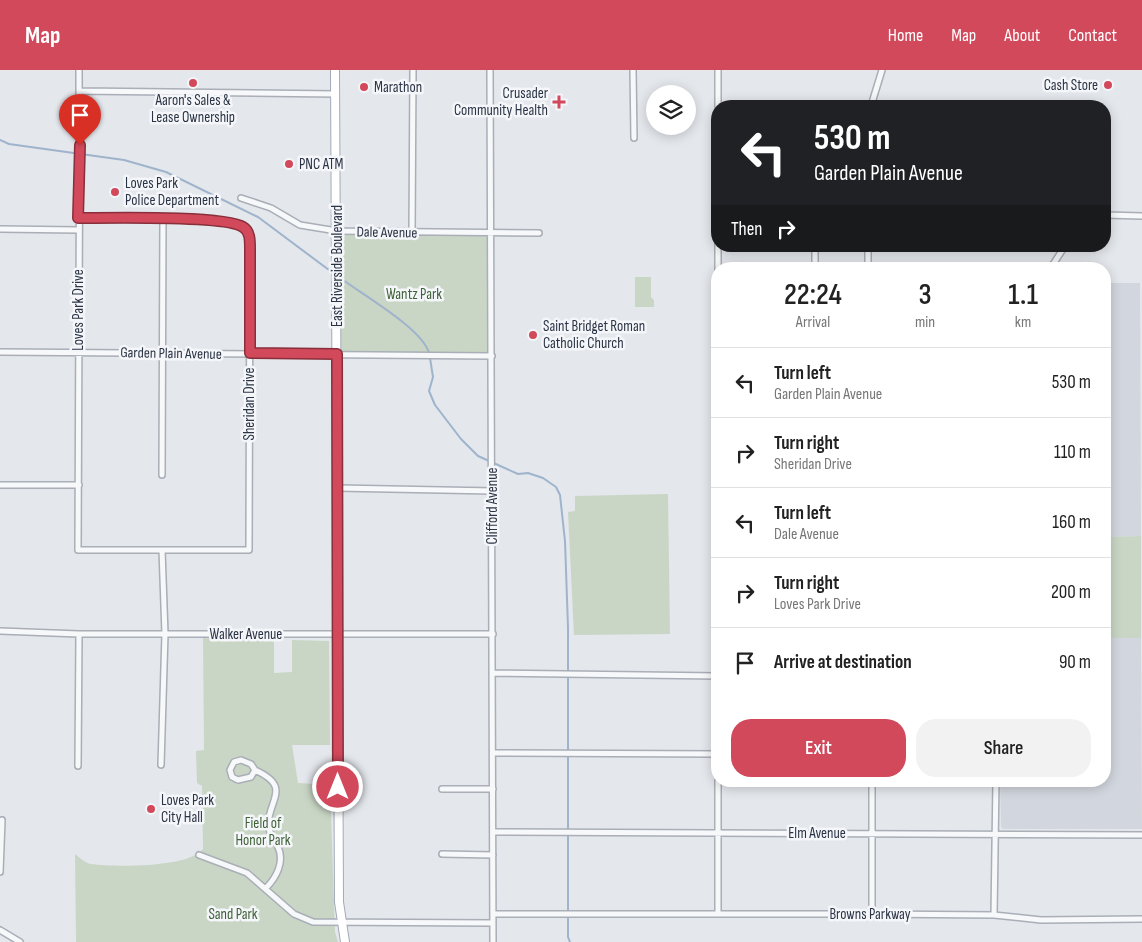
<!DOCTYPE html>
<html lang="en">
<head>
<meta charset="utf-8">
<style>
  :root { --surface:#fff; --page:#f2f2f2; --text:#222; --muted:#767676; --line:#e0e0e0; --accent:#d1495b }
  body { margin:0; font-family:"Sofia Sans Condensed",sans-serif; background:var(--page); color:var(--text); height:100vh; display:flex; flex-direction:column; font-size:19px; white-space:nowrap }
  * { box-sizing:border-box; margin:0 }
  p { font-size:16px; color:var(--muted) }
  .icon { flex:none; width:28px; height:28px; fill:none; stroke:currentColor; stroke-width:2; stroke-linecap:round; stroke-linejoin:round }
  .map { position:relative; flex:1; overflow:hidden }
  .drawer { position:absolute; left:711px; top:192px; width:400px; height:525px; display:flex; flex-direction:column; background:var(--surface); border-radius:20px; box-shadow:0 2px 12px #0003 }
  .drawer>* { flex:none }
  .guide { position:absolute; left:711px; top:30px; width:400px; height:152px; border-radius:20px; box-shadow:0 2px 12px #0003; background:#202124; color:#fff; overflow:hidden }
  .controls { position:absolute; left:646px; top:15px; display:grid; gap:10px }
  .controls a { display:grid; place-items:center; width:50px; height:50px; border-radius:50%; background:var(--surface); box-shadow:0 2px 12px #0003; font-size:25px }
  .pin { position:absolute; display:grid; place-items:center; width:42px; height:42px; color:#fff; margin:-51px -21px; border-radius:50% 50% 50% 0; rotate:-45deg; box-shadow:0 0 5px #0007 }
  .pin .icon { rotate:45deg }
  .me { position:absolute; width:55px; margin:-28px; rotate:0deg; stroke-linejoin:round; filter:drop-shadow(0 0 4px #0008) }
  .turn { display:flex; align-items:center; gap:18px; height:105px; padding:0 20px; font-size:22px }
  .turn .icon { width:65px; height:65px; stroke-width:2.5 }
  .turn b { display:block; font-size:35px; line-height:42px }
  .then { display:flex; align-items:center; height:48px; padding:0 20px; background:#0003; gap:10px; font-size:19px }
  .eta { display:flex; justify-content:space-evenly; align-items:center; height:85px; text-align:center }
  .eta b { font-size:30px; font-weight:600; line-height:35px }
  .button { display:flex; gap:10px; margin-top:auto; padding:10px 20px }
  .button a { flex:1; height:58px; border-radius:20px; background:var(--accent); color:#fff; font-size:20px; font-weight:600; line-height:58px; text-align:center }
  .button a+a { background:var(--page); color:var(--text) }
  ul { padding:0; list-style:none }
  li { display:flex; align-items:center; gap:15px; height:70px; padding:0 20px; border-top:1px solid var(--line) }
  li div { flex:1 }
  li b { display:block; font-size:19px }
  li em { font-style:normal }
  header { display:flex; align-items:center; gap:30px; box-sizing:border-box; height:70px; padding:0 25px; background:var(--accent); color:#fff }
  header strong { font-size:24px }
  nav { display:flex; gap:28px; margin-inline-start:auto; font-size:18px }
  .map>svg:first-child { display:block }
</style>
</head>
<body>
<header>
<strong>Map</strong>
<nav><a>Home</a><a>Map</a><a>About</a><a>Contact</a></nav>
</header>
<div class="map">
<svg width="1142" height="872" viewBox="0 0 1142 872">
  <rect width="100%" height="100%" fill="#e4e7ec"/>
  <!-- built -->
  <path fill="#d2d6de" d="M1105,213H1140L1141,466L1105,467Z
    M1105,568H1141L1142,759H1003L1001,757L1000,711H1105Z"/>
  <!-- green -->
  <path fill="#c9d6c5" d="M337,161L490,164L492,286L337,284Z
    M635,207H651V227L654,230V237H635Z
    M668,424L670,564L574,565L568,442L575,441V426Z
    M1141,466V568H1105V467Z
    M203,568L274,569V603L292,602V570L329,571L330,675H292L298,713L330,715L335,862L338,872H76L75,784C79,787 85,793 91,794C114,797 189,798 203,779L202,716L197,713L196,681L204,680Z"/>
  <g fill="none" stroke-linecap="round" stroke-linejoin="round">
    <!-- stream -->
    <path stroke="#9fb4cc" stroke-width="2" d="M0,70L9,74L124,90L166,102L258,147L333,203
      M339,207C361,224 422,258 429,283
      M430,288L433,307L429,321L435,335L461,369L478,386L518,404L528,403L543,408L556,417L560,425L565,471L568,558V867L570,872"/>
    <!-- street casing -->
    <g stroke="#a9aeb7" stroke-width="8">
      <path id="street" d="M490,0L493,872
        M633,0L634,68
        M79,21L336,24
        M718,36V0
        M871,36L882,0
        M718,88V99
        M241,128L271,138L300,155L337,161L539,163
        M718,143V154
        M1105,145L1142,146
        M78,148C106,148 234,143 247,161L250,178L249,480H78C79,320 80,160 79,0
        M0,159L78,160
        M412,162L413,0
        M718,163V176
        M815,176V199
        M868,176V199
        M1050,199L1065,176
        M0,282L492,286
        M162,405L163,148
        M0,415H79
        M338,418L493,421
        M0,561L79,564H493
        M493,603L718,606
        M718,635V176
        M493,683L718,684
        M241,690L251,694L255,700L251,707L238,710L232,707L230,700L234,692Z
        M161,695L165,564L162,480
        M78,696L79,564
        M255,700C292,717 269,729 268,755C269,764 275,769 278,777C285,792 276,808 266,818
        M872,711V844
        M442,719H493
        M493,762L1142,765
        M442,784L493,785
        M199,785L247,803L294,844L313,852L493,853
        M0,802L2,750
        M493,844H872L994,845L1041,850L1142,849
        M718,844V711
        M994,845L996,711
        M0,860L20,872"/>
    </g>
    <!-- primary casing -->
    <g stroke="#a3abb8" stroke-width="10">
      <path id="primary" d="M335,0L339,832L345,872"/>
    </g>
    <!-- street -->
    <use href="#street" stroke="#f7f8fa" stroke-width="5"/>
    <!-- primary -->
    <use href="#primary" stroke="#fff" stroke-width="8"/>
  </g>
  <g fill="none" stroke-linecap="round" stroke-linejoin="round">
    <!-- route casing -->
    <g stroke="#882f3b" stroke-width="12">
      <path id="route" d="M80,75L78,148C106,148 226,145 243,157C250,161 250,170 250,178V283L337,284L338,717"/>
    </g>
    <!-- route -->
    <use href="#route" stroke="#d1495b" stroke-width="9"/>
  </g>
  <!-- markers -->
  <g fill="#d1495b" stroke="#f4f6f9" stroke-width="2">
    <circle cx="193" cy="13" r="5"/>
    <circle cx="1108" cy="15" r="5"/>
    <circle cx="364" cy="17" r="5"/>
    <path d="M556.5 24.5h5v5h5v5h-5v5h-5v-5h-5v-5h5z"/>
    <circle cx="289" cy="94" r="5"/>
    <circle cx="115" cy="122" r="5"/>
    <circle cx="533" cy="265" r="5"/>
    <circle cx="151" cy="739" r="5"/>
  </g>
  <g text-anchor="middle" stroke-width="5" stroke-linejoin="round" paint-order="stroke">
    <!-- poi labels -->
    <g font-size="15" fill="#2b3445" stroke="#f4f6f9" text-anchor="start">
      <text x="1098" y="20" text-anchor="end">Cash Store</text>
      <text x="374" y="22">Marathon</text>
      <text x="548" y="28" text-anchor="end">Crusader<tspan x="548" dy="17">Community Health</tspan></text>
      <text x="193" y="35" text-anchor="middle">Aaron's Sales &amp;<tspan x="193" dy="17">Lease Ownership</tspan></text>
      <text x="299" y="99">PNC ATM</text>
      <text x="125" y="118">Loves Park<tspan x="125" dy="17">Police Department</tspan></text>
      <text x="543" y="261">Saint Bridget Roman<tspan x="543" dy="17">Catholic Church</tspan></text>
      <text x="161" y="735">Loves Park<tspan x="161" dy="17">City Hall</tspan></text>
    </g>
    <!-- street labels -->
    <g font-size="15" fill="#2b3445" stroke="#f4f6f9">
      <text transform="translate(387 162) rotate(1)" y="5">Dale Avenue</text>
      <text transform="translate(337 196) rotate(-90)" y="5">East Riverside Boulevard</text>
      <text transform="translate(78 240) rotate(-90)" y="5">Loves Park Drive</text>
      <text transform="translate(171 283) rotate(1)" y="5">Garden Plain Avenue</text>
      <text transform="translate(249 334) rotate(-90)" y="5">Sheridan Drive</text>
      <text transform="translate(492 436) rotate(-90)" y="5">Clifford Avenue</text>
      <text x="246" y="569">Walker Avenue</text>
      <text x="817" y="768">Elm Avenue</text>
      <text x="870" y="849">Browns Parkway</text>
    </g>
    <!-- park labels -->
    <g font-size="15" fill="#3f6138" stroke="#f4f6f9">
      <text x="414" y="229">Wantz Park</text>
      <text x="263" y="758">Field of<tspan x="263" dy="17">Honor Park</tspan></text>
      <text x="233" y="849">Sand Park</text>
    </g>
  </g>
</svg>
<div class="controls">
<a><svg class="icon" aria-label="layers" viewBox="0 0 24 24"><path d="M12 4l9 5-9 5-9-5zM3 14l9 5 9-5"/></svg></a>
</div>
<div class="pin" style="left:80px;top:75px;background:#d93025"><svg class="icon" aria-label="arrive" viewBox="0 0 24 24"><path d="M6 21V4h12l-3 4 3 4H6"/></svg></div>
<svg class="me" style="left:338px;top:717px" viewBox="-20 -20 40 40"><circle r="17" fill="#d1495b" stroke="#fff" stroke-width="3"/><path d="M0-11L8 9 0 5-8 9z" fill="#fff"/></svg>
<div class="guide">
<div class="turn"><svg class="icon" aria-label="left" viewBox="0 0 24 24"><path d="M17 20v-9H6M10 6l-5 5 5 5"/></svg><div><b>530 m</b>Garden Plain Avenue</div></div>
<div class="then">Then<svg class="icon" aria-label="right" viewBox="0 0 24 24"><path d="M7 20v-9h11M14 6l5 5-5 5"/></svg></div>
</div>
<section class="drawer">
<div class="eta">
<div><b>22:24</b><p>Arrival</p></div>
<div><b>3</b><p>min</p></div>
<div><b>1.1</b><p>km</p></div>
</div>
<ul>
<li><svg class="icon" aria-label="left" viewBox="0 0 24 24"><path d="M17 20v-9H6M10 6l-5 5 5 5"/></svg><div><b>Turn left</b><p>Garden Plain Avenue</p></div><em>530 m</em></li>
<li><svg class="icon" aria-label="right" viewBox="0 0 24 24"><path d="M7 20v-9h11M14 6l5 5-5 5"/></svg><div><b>Turn right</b><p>Sheridan Drive</p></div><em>110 m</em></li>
<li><svg class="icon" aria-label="left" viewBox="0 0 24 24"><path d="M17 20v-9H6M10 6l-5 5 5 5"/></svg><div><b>Turn left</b><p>Dale Avenue</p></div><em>160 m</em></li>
<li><svg class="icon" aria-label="right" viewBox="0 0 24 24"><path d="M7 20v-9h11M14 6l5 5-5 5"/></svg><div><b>Turn right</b><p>Loves Park Drive</p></div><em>200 m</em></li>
<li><svg class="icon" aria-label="arrive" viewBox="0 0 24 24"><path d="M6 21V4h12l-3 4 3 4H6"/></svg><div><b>Arrive at destination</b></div><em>90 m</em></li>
</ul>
<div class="button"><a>Exit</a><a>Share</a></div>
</section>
</div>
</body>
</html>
